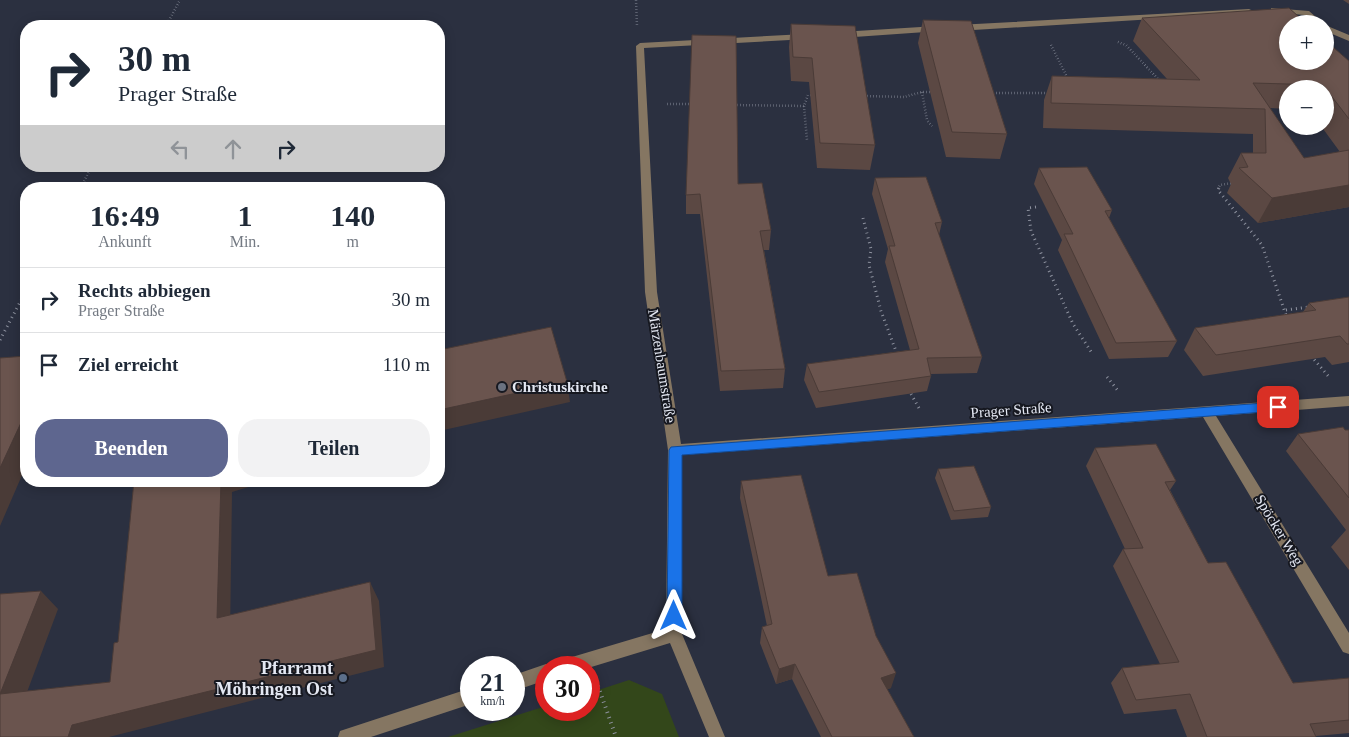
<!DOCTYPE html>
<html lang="de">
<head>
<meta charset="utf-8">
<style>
  :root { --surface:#fff; --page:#f2f2f3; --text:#1f2937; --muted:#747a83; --line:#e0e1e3; --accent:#5e668f }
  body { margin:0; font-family:Georgia,serif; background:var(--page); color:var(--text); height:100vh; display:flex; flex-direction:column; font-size:19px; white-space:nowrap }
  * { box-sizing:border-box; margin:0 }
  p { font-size:16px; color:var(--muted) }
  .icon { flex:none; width:28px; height:28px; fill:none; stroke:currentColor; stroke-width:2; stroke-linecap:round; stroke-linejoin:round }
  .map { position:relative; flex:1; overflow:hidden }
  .details { position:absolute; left:20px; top:182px; width:425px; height:305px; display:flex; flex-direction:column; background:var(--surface); border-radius:20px; box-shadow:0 2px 12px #0003 }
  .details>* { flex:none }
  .top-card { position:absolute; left:20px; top:20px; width:425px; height:152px; border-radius:20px; box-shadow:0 2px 12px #0003; background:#fff; color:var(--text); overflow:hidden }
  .buttons { position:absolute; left:1279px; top:15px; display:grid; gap:10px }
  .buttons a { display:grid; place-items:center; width:55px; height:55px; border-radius:50%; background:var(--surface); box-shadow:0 2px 12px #0003; font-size:25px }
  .speed { position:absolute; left:460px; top:656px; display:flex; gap:10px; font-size:25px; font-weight:700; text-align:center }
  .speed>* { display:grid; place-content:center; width:65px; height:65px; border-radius:50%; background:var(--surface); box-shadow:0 2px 12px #0003; line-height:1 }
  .speed small { font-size:12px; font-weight:400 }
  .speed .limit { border:8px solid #d22; background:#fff; color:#111 }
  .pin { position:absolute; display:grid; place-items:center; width:42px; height:42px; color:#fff; margin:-21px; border-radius:10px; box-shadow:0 2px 8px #0006 }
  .me { position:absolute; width:55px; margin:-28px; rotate:0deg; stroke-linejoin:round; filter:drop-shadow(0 0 4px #0008) }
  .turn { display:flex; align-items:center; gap:18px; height:105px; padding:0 15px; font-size:22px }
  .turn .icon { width:65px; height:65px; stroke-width:2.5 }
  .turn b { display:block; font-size:35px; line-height:42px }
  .lanes { display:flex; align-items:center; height:48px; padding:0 15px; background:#0003; justify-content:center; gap:25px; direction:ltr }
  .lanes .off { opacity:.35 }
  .eta { display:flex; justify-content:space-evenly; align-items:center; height:85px; text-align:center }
  .eta b { font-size:30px; font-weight:800; line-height:35px }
  .action { display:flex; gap:10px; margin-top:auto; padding:10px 15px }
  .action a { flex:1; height:58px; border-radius:20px; background:var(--accent); color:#fff; font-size:20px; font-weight:800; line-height:58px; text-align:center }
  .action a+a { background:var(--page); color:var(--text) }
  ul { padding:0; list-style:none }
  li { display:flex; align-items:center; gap:15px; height:65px; padding:0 15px; border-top:1px solid var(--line) }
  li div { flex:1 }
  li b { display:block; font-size:19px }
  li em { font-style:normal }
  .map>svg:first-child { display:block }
</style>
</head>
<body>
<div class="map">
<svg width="1349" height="737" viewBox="0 0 1349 737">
  <rect width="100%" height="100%" fill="#2b3040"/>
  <!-- green -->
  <path fill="#33471a" d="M629,680L662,694L679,737H448L546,706V710H589V693Z"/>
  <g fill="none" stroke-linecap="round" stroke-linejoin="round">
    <!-- path-far2 -->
    <path stroke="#8e929f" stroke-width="2.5" stroke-dasharray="0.5 2.5" stroke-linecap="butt" d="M636,0L637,26
      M166,26L180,0
      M1118,42L1126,45L1159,80
      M1051,45L1068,79
      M922,92L927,120L932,126
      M990,93H1049
      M864,96L904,97L922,92H934
      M667,104H693
      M734,105L804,106L808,95H812
      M804,106L807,140
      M80,189L92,166
      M1218,189L1220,185L1233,183"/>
    <!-- path-far1 -->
    <path stroke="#8e929f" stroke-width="3" stroke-dasharray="1 4" stroke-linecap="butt" d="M1219,188L1218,190L1262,245L1287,318
      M1036,207L1028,208L1031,231L1073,324L1092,353
      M863,218L871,249L869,265L881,311L897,354
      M1286,310L1309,307
      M0,340L26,291
      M1311,356L1330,378
      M1107,377L1119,392
      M911,394L919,408"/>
    <!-- path -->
    <path stroke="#8e929f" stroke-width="4" stroke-dasharray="1 4.5" stroke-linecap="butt" d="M598,686L616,737"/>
    <!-- minor -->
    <path fill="#857662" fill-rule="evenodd" d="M1271,8L1309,11L1324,24H1314L1304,15L1271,12Z
      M1249,9L1253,11L1252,13L957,31L953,28L957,25Z
      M1325,25L1349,35V41L1325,31Z
      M937,26L940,27V31L840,38L836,35L840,32Z
      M805,34L809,37L808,39L644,48L657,292L681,444L1349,396V406L1216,416L1349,633V654L1343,652L1203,417L682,455V634L725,737H709L670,643L588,668H554L556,663L562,660L666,629L668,450L645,292L636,46L640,43Z
      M546,664L552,668H546V680L514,691V675Z
      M471,688V704L371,737H338L340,731L346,729Z"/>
  </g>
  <!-- wall -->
  <path fill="#5b4843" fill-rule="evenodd" d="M1343,0H1349V4Z
    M1142,18L1349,61V207L1258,223L1227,193L1231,184L1228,178L1241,153H1253V134L1043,128L1044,100L1052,76L1167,79L1133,41ZM1288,89H1325V126H1321L1340,152L1304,158L1270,108L1288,109Z
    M923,20L1007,134L1000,159L946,157L918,43Z
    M791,24L875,145L870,170L817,168L809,82L791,81L789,47Z
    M1039,168L1112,210L1109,218L1177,341L1168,357L1109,359L1058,250L1062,240L1034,184Z
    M875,178L942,222L939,235L982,357L977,373L931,374V376L927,391L816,408L804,380L807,364L910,350L885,262L888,249L872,194Z
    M738,184L771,230L769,250H764L785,369L783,388L720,391L700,214H686V195Z
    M1349,297V362L1332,365L1325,357L1203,376L1184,350L1195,328L1303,312L1309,303Z
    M1349,430V570L1331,547L1346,530L1286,451L1298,434Z
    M1095,448L1176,481L1170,490L1208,563L1293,683L1349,678V733L1316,736V737H1187L1176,709L1124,714L1111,683L1122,668L1160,664L1113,566L1123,549H1125L1086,466Z
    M938,469L991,507L988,517L951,520L935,478Z
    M741,481L828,576L891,688L887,689L914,737H821L792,679L776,684L760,643L762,627L767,626L740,498Z"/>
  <!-- shaded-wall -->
  <path fill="#4a3b37" d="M1349,185V207L1258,223L1272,198Z
    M567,382L570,402L439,431V410Z
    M26,412V466L0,526V468Z
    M221,481H269L232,492L230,637L217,618Z
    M370,582L379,601L384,667L109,737H68L72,725Z
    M41,591L58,609L20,711L0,694Z
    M795,664L792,679L776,684L779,669Z
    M896,673L891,688L876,693L881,678Z"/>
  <!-- building -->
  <path fill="#6a544e" stroke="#4a3b37" d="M1289,8L1307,24H1288V61H1325V40L1349,61V119L1323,85L1253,83L1304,158L1349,150V185L1272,198L1239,168L1248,167L1241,153H1266L1265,109L1051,103L1052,76L1200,80L1142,18Z
    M923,20L971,21L1007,134L952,132Z
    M791,24L855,26L875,145L820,143L812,58L793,57Z
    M692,35L736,36L738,184L762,183L771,230L760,231L785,369L721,371L700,194L686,195Z
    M1087,167L1112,210L1105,211L1177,341L1116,343L1064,234H1073L1039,168Z
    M926,177L942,222L935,223L982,357L927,358L931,376L819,392L807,364L919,349L889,246H895L875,178Z
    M1349,297V344H1347L1340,336L1216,355L1195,328L1316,310L1309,303Z
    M551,327L567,382L439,410V350Z
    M26,356V412L0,468V358Z
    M1343,427L1345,430H1349V498L1298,434Z
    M1156,444L1176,481L1165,482L1208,563L1226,562L1293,683L1349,678V720L1310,724L1316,737H1207L1190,694L1136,700L1122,668L1179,662L1123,549L1143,548L1095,448Z
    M974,466L991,507L954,511L938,469Z
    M801,475L828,576L857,573L876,636L896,673L881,678L914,737H832L795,664L779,669L762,627L772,624L741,481Z
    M134,481H221L217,618L370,582L376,650L72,725L68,737H0V594L41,591L0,694L110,682L114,643L118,642Z"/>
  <!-- route -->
  <path fill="#1a73e8" stroke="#114b97" d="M1278,402L1284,407L1278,411L682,455V616L679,620L674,622L670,620L667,616L669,450L671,447Z"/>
  <!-- markers -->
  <circle fill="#6b7280" stroke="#161820" stroke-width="2" cx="502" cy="387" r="5"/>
  <circle fill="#5c6f8a" stroke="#161820" stroke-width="2" cx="343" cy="678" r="5"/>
  <g text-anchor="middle" stroke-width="4" stroke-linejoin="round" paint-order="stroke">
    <!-- street labels -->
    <g font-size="15" fill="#e4e8f3" stroke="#161820">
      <text transform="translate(662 366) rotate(81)" y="5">Märzenbaumstraße</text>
      <text transform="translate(1011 410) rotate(-4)" y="5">Prager Straße</text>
      <text transform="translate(1279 530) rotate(59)" y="5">Spöcker Weg</text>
    </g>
    <!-- poi labels -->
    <g font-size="15" font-weight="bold" fill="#e4e8f3" stroke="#161820" text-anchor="start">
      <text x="512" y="392">Christuskirche</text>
    </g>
    <!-- near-poi labels -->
    <g font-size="18" font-weight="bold" fill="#e4e8f3" stroke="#161820" text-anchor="end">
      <text x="333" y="674">Pfarramt<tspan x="333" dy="21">Möhringen Ost</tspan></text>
    </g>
  </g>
</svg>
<div class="buttons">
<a>+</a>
<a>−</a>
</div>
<div class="speed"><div>21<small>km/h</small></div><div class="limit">30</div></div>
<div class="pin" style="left:1278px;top:407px;background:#d93025"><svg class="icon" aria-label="arrive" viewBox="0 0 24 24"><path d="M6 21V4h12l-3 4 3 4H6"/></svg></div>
<svg class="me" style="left:674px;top:616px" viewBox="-20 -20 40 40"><path d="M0-17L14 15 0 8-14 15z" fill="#1a73e8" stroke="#fff" stroke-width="4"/></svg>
<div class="top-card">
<div class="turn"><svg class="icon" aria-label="right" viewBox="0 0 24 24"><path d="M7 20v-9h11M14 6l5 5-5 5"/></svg><div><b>30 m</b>Prager Straße</div></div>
<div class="lanes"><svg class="icon off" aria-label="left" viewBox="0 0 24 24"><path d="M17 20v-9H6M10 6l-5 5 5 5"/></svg><svg class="icon off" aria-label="ahead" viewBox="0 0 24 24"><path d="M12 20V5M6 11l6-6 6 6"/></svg><svg class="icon" aria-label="right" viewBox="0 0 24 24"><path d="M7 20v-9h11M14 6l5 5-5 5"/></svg></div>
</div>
<section class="details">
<div class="eta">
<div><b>16:49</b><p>Ankunft</p></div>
<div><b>1</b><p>Min.</p></div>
<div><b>140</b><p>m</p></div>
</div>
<ul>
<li><svg class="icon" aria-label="right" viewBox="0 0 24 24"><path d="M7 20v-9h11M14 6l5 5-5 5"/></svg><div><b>Rechts abbiegen</b><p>Prager Straße</p></div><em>30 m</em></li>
<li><svg class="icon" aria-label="arrive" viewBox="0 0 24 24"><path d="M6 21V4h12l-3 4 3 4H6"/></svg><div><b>Ziel erreicht</b></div><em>110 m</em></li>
</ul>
<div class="action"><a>Beenden</a><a>Teilen</a></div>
</section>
</div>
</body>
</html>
